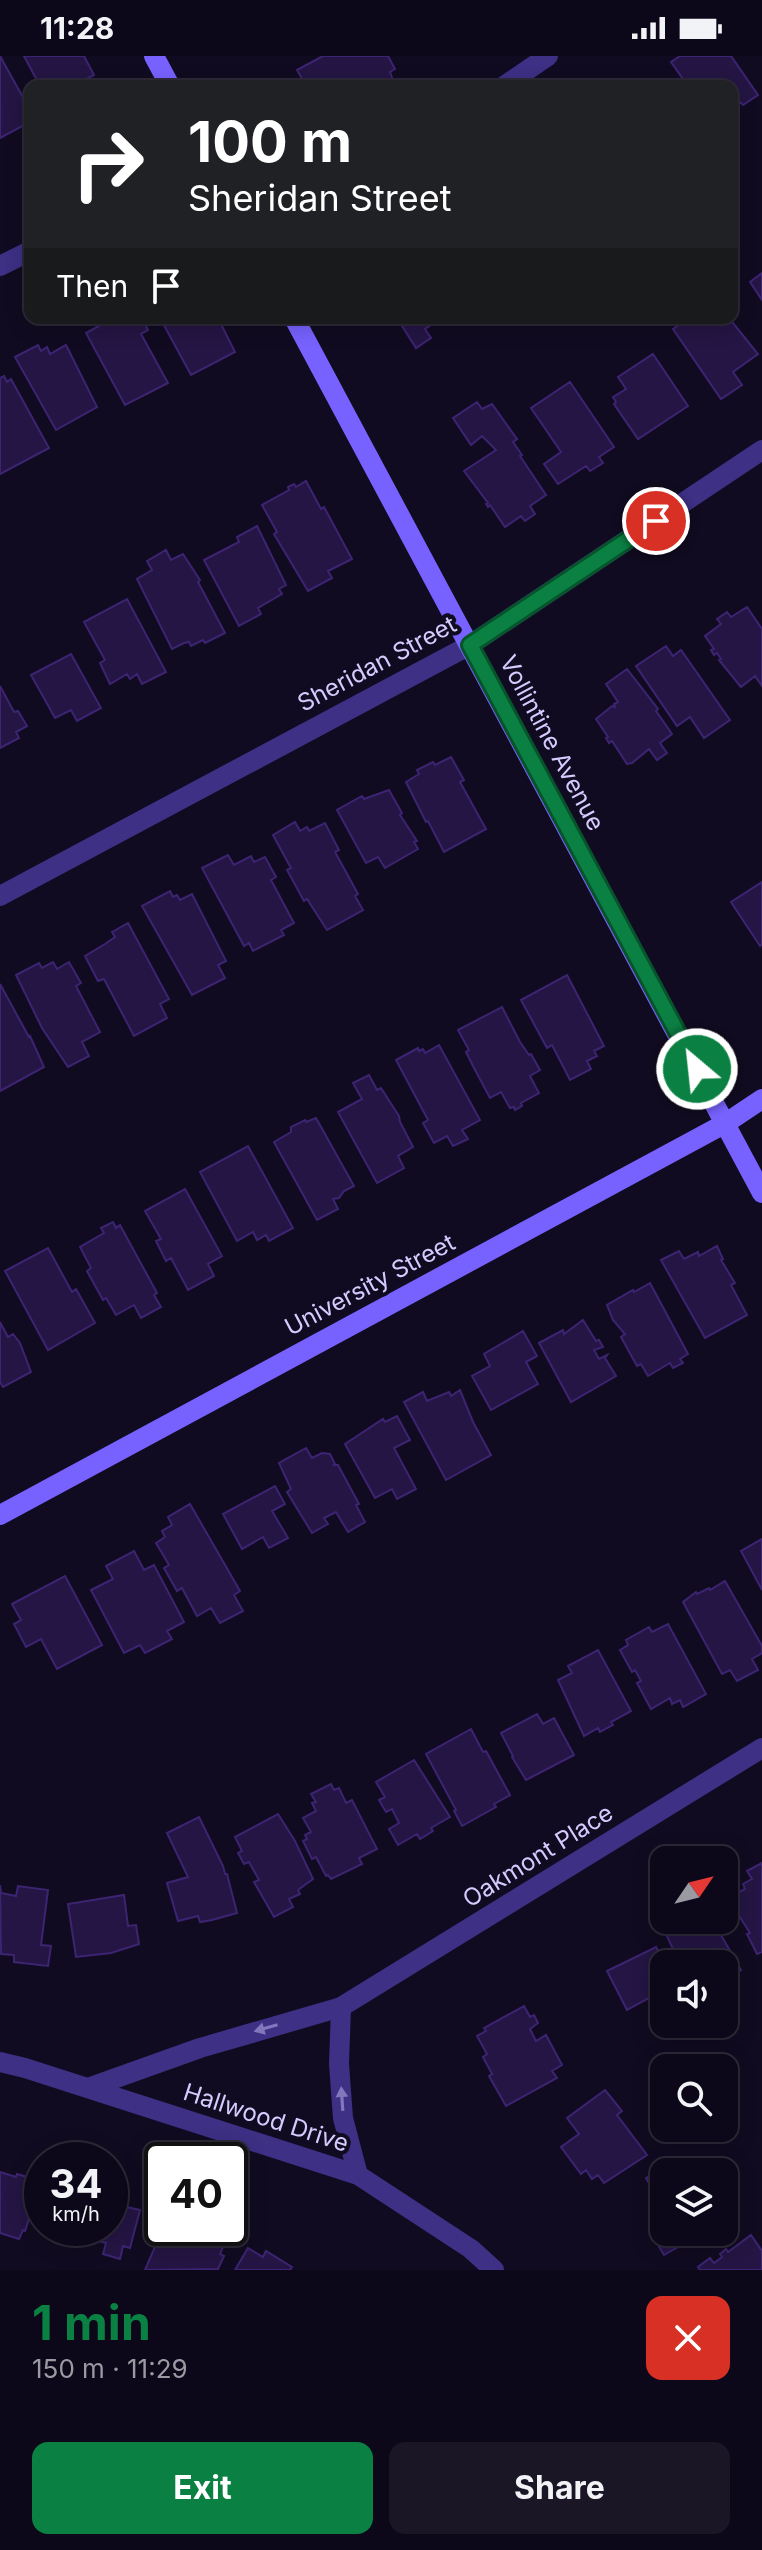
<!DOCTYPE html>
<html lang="en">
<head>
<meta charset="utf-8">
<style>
  :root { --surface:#0d0819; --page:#1b1626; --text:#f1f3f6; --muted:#9a9aa2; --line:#2d2938; --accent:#0b8043 }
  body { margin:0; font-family:Inter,sans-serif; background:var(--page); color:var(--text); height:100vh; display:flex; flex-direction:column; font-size:30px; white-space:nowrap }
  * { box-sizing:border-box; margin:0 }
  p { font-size:26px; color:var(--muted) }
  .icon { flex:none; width:44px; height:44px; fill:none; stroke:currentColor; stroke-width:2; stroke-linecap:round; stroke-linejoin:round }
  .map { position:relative; height:2214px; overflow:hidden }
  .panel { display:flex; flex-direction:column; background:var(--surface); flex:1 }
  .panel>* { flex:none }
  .top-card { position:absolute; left:24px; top:24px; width:714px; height:244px; border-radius:16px; box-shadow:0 4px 20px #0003,0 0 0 2px var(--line); background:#202124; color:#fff; overflow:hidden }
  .needle { width:52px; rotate:55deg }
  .controls { position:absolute; left:650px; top:1790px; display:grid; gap:16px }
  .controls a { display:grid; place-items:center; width:88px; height:88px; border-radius:16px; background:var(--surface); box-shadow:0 4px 20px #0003,0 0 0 2px var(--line); font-size:40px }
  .speed { position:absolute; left:24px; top:2086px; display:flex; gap:16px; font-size:40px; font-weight:700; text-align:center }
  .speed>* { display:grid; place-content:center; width:104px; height:104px; border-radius:50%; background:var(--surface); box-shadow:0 4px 20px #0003,0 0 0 2px var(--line); line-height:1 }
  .speed small { font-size:20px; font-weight:400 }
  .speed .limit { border:4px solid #111; border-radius:12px; background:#fff; color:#111 }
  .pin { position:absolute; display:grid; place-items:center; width:68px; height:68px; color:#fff; margin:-34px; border:4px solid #fff; border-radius:50%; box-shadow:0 2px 8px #0007 }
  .me { position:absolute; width:88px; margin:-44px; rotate:332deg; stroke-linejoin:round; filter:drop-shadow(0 0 6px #0008) }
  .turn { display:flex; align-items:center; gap:28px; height:168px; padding:0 32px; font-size:36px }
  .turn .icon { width:104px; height:104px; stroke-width:2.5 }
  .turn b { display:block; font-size:56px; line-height:68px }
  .then { display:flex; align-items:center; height:76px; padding:0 32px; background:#0003; gap:16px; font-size:30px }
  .round { display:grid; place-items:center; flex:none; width:84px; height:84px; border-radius:16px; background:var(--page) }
  .summary { display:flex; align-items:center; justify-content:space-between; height:136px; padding:0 32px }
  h1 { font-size:48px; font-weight:700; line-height:60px; color:var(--accent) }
  .action { display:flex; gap:16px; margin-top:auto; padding:16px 32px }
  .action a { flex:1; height:92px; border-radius:16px; background:var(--accent); color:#fff; font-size:32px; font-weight:700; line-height:92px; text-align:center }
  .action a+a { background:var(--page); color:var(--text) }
  .status { display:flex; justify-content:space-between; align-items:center; height:56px; padding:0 40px; background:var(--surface); direction:ltr }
  .status svg { height:22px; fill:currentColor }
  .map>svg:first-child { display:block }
</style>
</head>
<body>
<div class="status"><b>11:28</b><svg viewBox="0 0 49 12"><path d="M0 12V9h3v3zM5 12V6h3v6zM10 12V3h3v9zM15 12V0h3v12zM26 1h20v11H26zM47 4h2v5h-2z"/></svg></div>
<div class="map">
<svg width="762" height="2214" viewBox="0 0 762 2214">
  <rect width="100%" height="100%" fill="#110b21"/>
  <!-- building -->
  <path fill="#241544" stroke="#3d2472" stroke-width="2" d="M0,0L30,54V66L0,82Z
    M24,0H84L94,19L73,30H40Z
    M323,0H388L395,13L390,16L394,27L388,30H306L297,14Z
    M680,0H731L758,39L743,49L740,46L732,52V30H688L671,6Z
    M762,217V244L750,226Z
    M100,262H142L148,274L141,278L168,327L125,349L86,277L99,270L96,264Z
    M160,262H218L235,296L191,319Z
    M397,262H441L425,273L431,282L416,292Z
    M689,262H729L758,298L733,316L742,329L721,343L673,273Z
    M38,289L41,295L47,291L50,298L66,289L97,351L56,374L15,301Z
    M653,298L688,350L638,383L614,348L616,346L613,341L626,333L618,321Z
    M4,320L7,326L11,323L49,392L0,418V322Z
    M570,326L614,391L599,401L603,407L590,415L586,410L558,428L544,408L561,396L531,352Z
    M477,346L482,353L492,348L517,383L513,386L522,399L520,400L546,439L530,450L535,458L525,465L521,460L505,471L490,449L488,451L486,448L488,447L464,415L496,394L482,380L471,389L453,362Z
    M306,425L321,453L324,451L352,503L328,515L332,522L308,535L274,478L277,476L262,449L289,434L288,431L294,428L296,431Z
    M257,470L286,529L279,533L282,538L258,552L261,558L239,570L204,504L239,486L237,481Z
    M166,494L171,504L183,498L200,524L198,526L225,577L205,587L203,584L191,590L189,586L184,587L172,593L137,523L152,514L147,505Z
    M127,543L166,616L142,628L137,618L130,623L127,618L110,628L100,607L105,604L84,566Z
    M747,551L762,573V630L755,620L741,631L719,604L721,603L717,597L714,599L711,594L714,593L705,580L721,568L717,563L727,556L731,561Z
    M666,590L673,600L681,594L730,664L704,682L690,661L677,670L636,610Z
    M71,598L101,652L77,665L71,654L55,662L31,619Z
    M627,613L658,653L656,655L672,678L660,687L667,697L657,704L649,693L632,707L627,708L612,685L609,687L606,682L608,681L596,663L612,650L615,651L614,648L618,646L606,628Z
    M0,630L14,656L18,655L27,670L16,676L19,682L0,692Z
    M451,701L464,724L460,726L486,773L444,796L428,765L426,766L406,726L419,718L417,714L433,706L435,709Z
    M389,734L402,757L400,759L417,785L414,786L418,793L385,812L378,801L366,807L337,754L362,740L364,743Z
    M295,766L300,775L307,771L309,775L325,767L339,794L335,796L358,838L355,840L363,854L327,874L307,843L304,845L287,814L291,812L273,779Z
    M228,799L234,809L251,800L254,806L265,801L276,821L271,824L294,867L281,874L284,879L253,895L249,887L244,890L202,812Z
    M762,826V888L760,890L731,846Z
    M170,835L173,841L177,839L180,844L192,838L226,905L218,909L225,922L192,939L142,850Z
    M128,867L169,943L160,948L167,962L134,980L104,923L98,925L85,900L105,888L115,881L112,876Z
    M53,906L57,913L69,906L81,927L76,930L100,976L82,986L89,1000L68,1011L42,972L16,919L39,907L42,912Z
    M567,919L604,990L594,995L597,1000L587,1005L591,1013L570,1024L552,989L547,992L521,944Z
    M0,928L29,981L30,980L44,1011L0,1035Z
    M502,951L520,986L529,999L531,998L540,1014L530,1020L539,1037L521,1047L522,1050L515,1054L514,1051L510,1052L501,1036L490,1042L474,1012L466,996L469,994L458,974Z
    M439,989L480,1064L462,1074L468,1083L453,1090L447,1080L434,1087L423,1067L428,1064L396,1004L418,992L419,995L423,993L425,997Z
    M369,1019L377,1034L381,1032L399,1060L400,1066L413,1091L398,1100L404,1112L377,1127L338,1056L362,1043L353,1027Z
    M316,1062L354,1130L344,1135L339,1142L333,1143L338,1153L317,1164L274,1086L291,1076V1071L305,1064L306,1066Z
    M248,1090L293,1172L269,1185L266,1179L257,1184L253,1176L237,1185L200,1116Z
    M185,1133L222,1200L208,1208L214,1220L188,1234L171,1202L166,1205L156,1185L161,1183L145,1155Z
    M113,1166L116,1172L120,1169L157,1237L154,1239L161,1251L141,1262L134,1249L116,1259L106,1242L103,1244L87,1215L91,1212L80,1191L104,1177L101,1172Z
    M717,1190L723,1203L721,1204L735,1227L731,1229L747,1259L705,1282L661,1204L679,1195L684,1203L698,1196L699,1200Z
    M48,1192L72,1236L76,1233L95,1267L48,1294L5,1215Z
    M650,1227L688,1298L680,1303L683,1307L673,1312L670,1307L648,1320L641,1308L637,1310L621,1281L625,1278L613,1264L607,1249L633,1234L634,1236Z
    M583,1264L596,1285L599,1284L603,1291L594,1294L599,1303L607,1299L605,1302L616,1320L571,1346L539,1287L563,1274L564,1278Z
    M0,1266L8,1281L13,1278L20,1287L31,1316L3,1331L0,1326Z
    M523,1275L537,1300L526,1306L538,1328L491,1354L472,1320L490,1310L484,1298Z
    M460,1334L473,1366L491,1399L446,1424L404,1346L423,1336L427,1345L449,1336L451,1340Z
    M397,1360L410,1384L394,1392L416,1433L397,1443L392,1433L375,1442L345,1388L383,1363L385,1366Z
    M306,1392L312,1402L322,1397L330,1398L335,1408L333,1409H338L359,1448L356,1449L365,1466L348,1476L336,1456L324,1462L328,1468L312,1477L287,1436L291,1433L279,1407Z
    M275,1430L285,1448L272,1455L288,1482L269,1492L263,1481L242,1493L223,1458Z
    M190,1448L240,1535L234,1539L243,1555L220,1567L211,1552L197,1560L182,1532L177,1535L164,1512L169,1509L156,1487L165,1481L162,1475L172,1469L168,1461Z
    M762,1483V1534L741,1495Z
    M134,1495L144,1514L154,1509L184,1566L167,1575L172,1583L145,1597L140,1589L124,1597L91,1534L113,1523L106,1510Z
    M65,1520L102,1589L57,1613L41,1583L26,1591L14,1568L21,1564L12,1548Z
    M725,1525L762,1590V1597L752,1603L758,1614L737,1625L730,1614L722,1618L683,1546L696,1536L697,1538L709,1532L710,1534Z
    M668,1568L706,1638L683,1651L680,1644L672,1648L670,1642L651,1653L637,1627L641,1625L635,1614L632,1616L620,1594L628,1589L626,1584L649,1571L652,1576Z
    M598,1594L631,1655L611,1666L613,1669L600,1676L598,1672L584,1680L558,1624L572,1617L568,1610Z
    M537,1658L543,1668L554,1662L574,1699L526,1724L512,1701L513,1700L501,1677Z
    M471,1673L483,1696L486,1695L510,1739L494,1748L496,1751L462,1770L454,1755L456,1754L426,1698Z
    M414,1704L450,1761L431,1772L433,1775L420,1783L417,1778L398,1789L389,1773L399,1767L392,1753L386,1756L379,1744L385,1741L376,1726Z
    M331,1728L334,1734L339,1732L346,1747L352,1744L377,1793L359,1802L362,1808L331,1823L328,1819L326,1820L316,1801L312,1803L303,1785L307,1783L305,1779L311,1776L303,1762L316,1755L312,1747L316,1746L311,1738Z
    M278,1758L295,1785L313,1823L298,1834L300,1838L289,1843L293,1851L274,1861L254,1826L259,1824L249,1806L244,1808L238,1797L242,1795L235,1781Z
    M199,1761L223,1810L225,1818H227L237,1857L212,1864L200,1866L198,1860L178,1865L167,1827L188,1821L167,1777Z
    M762,1807V1896L757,1898L747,1878L750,1877L728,1842L745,1833L743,1828L752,1823L747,1815Z
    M0,1829L1,1837L16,1840L18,1830L48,1834L41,1889L51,1890L48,1910L14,1906V1899L1,1898Z
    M124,1839L128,1870L136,1869L139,1888L111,1897L76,1901L68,1848Z
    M682,1864H719L726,1877L721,1879L741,1914L724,1923V1908H680L665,1876L683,1867Z
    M656,1891L665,1908L664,1934L627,1954L607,1915Z
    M524,1950L530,1961L534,1959L538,1967L530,1973L536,1985L546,1979L562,2009L552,2015L557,2022L506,2050L489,2020L492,2018L483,2001L487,1998L477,1980L486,1975L484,1972Z
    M605,2034L622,2055L617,2059L647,2099L604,2127L598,2119L592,2123L586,2114L581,2118L561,2091L579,2078L567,2062Z
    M673,2106L679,2116H664V2158L651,2136L653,2134L646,2122Z
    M0,2116L16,2121L17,2118L41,2125L25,2175L23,2174L19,2183L0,2177Z
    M110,2142L123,2146L122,2150L140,2154L130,2192L123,2190L120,2203L103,2198L106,2187L91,2183V2177L72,2172H110Z
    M664,2161V2176H704L664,2199L652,2179L664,2172L659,2163Z
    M163,2172H213L228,2179L220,2198L224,2200L218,2213L145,2214Z
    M751,2179L762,2195V2214H700L698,2211L710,2202L714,2207L722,2201L720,2198L726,2193L728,2196Z
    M248,2192L263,2201L266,2195L292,2211L290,2214H235Z"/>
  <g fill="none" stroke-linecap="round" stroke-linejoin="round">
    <!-- street -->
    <path stroke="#3d3085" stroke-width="20" d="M504,30L548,0
      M0,210L30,195
      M0,840L470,589L762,394
      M341,1951L339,2008L343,2062L358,2119
      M0,2006L25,2012L358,2119L471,2193L494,2214
      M88,2032L200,1992L341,1951L762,1692"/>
    <!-- secondary -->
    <path stroke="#7762ff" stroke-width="20" d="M154,0L170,30
      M294,262L762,1137
      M0,1459L726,1067L762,1043"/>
  </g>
  <!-- one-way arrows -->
  <defs><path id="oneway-solid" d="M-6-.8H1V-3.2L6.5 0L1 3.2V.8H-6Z" transform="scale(2)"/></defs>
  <g fill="#8276bc">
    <use href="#oneway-solid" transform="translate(266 1972) rotate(164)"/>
    <use href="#oneway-solid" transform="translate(342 2043) rotate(-94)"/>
  </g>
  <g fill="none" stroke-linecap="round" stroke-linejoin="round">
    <!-- route casing -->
    <g stroke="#07532c" stroke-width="20">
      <path id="route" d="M656,465L470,589L697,1013"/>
    </g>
    <!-- route -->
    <use href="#route" stroke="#0b8043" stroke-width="14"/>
  </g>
  <g text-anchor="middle" stroke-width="8" stroke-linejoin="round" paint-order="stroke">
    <!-- street labels -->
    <g font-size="24" fill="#d6cbff" stroke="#110b21">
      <text transform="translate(377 608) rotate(-28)" y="8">Sheridan Street</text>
      <text transform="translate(552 687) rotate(62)" y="8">Vollintine Avenue</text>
      <text transform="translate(370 1229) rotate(-28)" y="8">University Street</text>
      <text transform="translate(538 1800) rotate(-32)" y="8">Oakmont Place</text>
      <text transform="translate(266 2062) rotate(18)" y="8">Hallwood Drive</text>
    </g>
  </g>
</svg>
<div class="controls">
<a><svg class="needle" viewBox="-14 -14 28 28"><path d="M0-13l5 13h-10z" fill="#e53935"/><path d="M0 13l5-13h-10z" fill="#9a9aa2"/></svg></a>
<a><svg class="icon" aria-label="sound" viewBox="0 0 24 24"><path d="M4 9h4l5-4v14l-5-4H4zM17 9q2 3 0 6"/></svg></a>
<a><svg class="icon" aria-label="search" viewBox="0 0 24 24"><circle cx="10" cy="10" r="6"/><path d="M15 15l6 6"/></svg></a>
<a><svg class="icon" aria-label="layers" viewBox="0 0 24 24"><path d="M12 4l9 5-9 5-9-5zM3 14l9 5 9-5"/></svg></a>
</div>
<div class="speed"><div>34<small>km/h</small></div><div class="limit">40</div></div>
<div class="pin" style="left:656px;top:465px;background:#d93025"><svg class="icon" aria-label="arrive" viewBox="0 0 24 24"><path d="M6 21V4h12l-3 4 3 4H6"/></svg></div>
<svg class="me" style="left:697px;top:1013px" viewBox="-20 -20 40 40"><circle r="17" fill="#0b8043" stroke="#fff" stroke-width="3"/><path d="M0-11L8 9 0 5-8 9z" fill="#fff"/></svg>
<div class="top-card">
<div class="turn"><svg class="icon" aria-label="right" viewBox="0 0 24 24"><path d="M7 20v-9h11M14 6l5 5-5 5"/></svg><div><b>100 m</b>Sheridan Street</div></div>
<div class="then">Then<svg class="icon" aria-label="arrive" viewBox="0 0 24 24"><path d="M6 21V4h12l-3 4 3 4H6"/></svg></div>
</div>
</div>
<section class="panel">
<div class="summary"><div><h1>1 min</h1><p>150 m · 11:29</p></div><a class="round" style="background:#d93025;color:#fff"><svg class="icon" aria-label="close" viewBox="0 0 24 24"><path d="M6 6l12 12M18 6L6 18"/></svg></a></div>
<div class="action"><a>Exit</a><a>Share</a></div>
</section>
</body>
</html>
